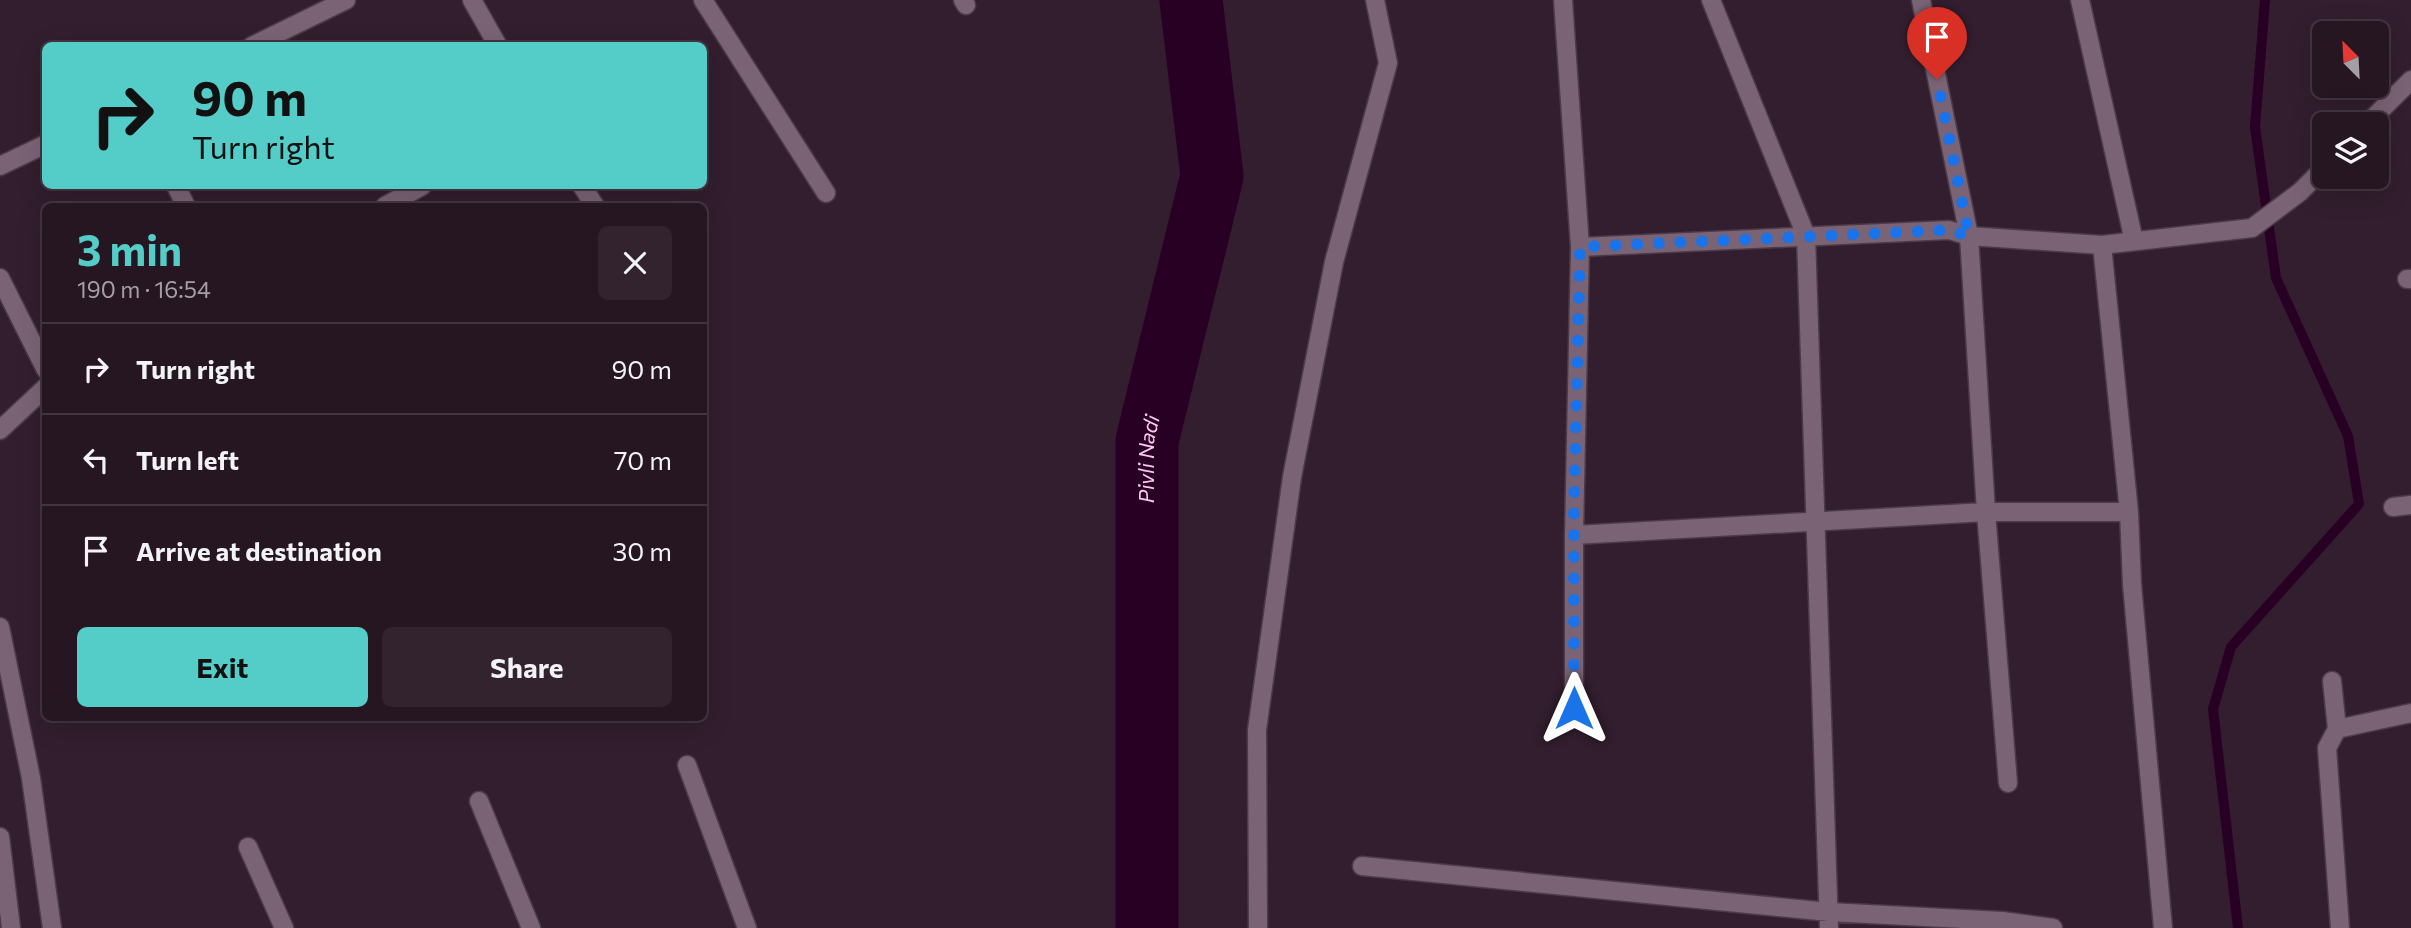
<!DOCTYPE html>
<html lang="en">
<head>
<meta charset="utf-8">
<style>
  :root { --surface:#261622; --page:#32232f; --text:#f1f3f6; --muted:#a49fa5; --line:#423540; --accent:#54cdc8 }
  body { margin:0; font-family:Commissioner,sans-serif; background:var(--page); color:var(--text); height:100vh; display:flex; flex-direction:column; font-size:26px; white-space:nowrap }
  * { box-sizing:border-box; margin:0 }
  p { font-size:23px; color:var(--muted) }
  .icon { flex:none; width:38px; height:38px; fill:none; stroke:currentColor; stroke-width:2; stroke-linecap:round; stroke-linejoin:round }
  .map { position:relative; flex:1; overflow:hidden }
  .side { position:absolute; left:42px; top:203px; width:665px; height:518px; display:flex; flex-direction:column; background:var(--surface); border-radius:10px; box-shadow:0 7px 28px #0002,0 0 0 2px var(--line) }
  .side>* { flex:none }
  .banner { position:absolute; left:42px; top:42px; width:665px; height:147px; border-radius:10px; box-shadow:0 7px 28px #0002,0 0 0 2px var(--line); background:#54cdc8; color:#111; overflow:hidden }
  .needle { width:46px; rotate:336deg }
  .controls { position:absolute; left:2312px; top:21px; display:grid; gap:14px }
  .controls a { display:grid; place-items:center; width:77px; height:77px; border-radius:10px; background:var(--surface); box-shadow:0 7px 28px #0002,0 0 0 2px var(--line); font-size:35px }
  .pin { position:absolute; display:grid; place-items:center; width:60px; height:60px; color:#fff; margin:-72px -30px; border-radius:50% 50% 50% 0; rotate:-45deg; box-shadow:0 0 7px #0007 }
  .pin .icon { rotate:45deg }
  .me { position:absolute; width:77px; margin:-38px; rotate:0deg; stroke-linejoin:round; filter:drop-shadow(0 0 5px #0008) }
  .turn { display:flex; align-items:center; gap:24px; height:147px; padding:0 35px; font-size:32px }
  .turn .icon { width:91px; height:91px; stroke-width:2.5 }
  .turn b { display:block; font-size:49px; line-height:60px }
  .round { display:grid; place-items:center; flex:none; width:74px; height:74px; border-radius:10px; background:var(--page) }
  .head { display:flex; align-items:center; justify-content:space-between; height:119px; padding:0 35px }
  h1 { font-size:42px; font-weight:700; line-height:52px; color:var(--accent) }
  .primary-button { display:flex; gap:14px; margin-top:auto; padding:14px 35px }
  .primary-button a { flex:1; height:80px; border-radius:10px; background:var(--accent); color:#111; font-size:28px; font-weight:700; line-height:80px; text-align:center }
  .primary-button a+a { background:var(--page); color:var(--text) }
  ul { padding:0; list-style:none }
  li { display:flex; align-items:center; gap:21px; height:91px; padding:0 35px; border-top:2px solid var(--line) }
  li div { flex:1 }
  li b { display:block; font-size:26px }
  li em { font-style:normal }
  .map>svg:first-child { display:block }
</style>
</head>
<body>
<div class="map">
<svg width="2411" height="928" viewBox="0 0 2411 928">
  <rect width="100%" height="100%" fill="#321e2e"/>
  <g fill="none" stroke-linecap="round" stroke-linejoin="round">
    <!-- stream -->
    <path stroke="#280023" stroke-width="10" d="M2238,928L2213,709L2231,647L2359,504L2348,436L2276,278L2255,127L2265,0"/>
    <!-- river -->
    <path stroke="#280023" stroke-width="63" id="s1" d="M1147,928V441L1212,176L1191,0"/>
    <!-- minor casing -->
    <g stroke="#4b3b48" stroke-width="21">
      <path id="minor" d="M472,0L498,46
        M703,0L826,193
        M963,0L966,5
        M1563,0L1580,247
        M1711,0L1806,236L1829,928
        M1921,0L1969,236L1986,512L2008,783
        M2080,0L2134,241
        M252,46L346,0
        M2367,124L2411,80
        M0,166L46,144
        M176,186L186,206
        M582,186L595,206
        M385,206L422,186
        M2102,245L2129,512L2132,584L2163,928
        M0,278L46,370
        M2407,279H2411
        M0,430L46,387
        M2393,507L2411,505
        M1574,535L1986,512H2129
        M2332,681L2337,729L2327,748L2340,928
        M1574,708V535L1580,247L1949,230L1969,236L2102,245L2252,228L2300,192L2324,168
        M2337,729L2411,713
        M687,765L747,928
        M479,801L531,928
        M248,847L284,928
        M1362,866L1829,912L2002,921L2053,928
        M1258,928L1257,730L1292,477L1334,262L1388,63L1375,0"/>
    </g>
    <!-- tertiary casing -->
    <g stroke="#4b3b48" stroke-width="21">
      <path id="tertiary" d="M0,627L31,778L52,928
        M0,837L11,928"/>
    </g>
    <!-- minor -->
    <use href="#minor" stroke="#7a6375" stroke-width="18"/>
    <!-- tertiary -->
    <use href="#tertiary" stroke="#7a6375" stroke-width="18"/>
  </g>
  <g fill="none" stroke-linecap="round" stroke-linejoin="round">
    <!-- route -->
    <path stroke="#1a73e8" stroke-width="12" stroke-dasharray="0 21.6" d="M1574,708V508L1580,247L1949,230L1969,236L1937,79"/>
  </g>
  <g text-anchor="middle" stroke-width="5" stroke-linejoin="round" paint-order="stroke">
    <!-- water labels -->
    <g font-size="21" font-style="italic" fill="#fdc5f2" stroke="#271524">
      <text dy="7" stroke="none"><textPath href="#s1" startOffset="469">Pivli Nadi</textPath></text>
    </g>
  </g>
</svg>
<div class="controls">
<a><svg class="needle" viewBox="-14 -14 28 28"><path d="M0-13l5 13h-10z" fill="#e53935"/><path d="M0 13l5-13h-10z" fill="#a49fa5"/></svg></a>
<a><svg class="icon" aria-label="layers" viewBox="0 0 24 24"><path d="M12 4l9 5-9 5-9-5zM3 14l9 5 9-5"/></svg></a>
</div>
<div class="pin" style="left:1937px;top:79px;background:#d93025"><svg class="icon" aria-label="arrive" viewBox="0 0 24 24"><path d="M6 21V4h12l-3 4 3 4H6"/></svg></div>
<svg class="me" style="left:1574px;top:708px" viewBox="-20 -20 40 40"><path d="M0-17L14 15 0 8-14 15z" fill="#1a73e8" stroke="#fff" stroke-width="4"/></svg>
<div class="banner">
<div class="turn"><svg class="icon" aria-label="right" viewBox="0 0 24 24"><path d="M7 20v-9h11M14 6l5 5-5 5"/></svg><div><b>90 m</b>Turn right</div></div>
</div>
<section class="side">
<div class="head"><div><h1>3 min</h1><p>190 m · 16:54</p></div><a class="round"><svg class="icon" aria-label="close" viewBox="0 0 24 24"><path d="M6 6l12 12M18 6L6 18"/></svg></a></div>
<ul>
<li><svg class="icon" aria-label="right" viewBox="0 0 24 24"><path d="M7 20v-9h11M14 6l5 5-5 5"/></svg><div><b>Turn right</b></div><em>90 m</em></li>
<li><svg class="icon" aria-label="left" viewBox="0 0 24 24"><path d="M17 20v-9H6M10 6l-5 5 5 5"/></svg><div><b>Turn left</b></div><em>70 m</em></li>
<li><svg class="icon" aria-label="arrive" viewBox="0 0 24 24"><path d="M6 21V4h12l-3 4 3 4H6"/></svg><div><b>Arrive at destination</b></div><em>30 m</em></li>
</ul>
<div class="primary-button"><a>Exit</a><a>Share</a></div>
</section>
</div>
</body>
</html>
